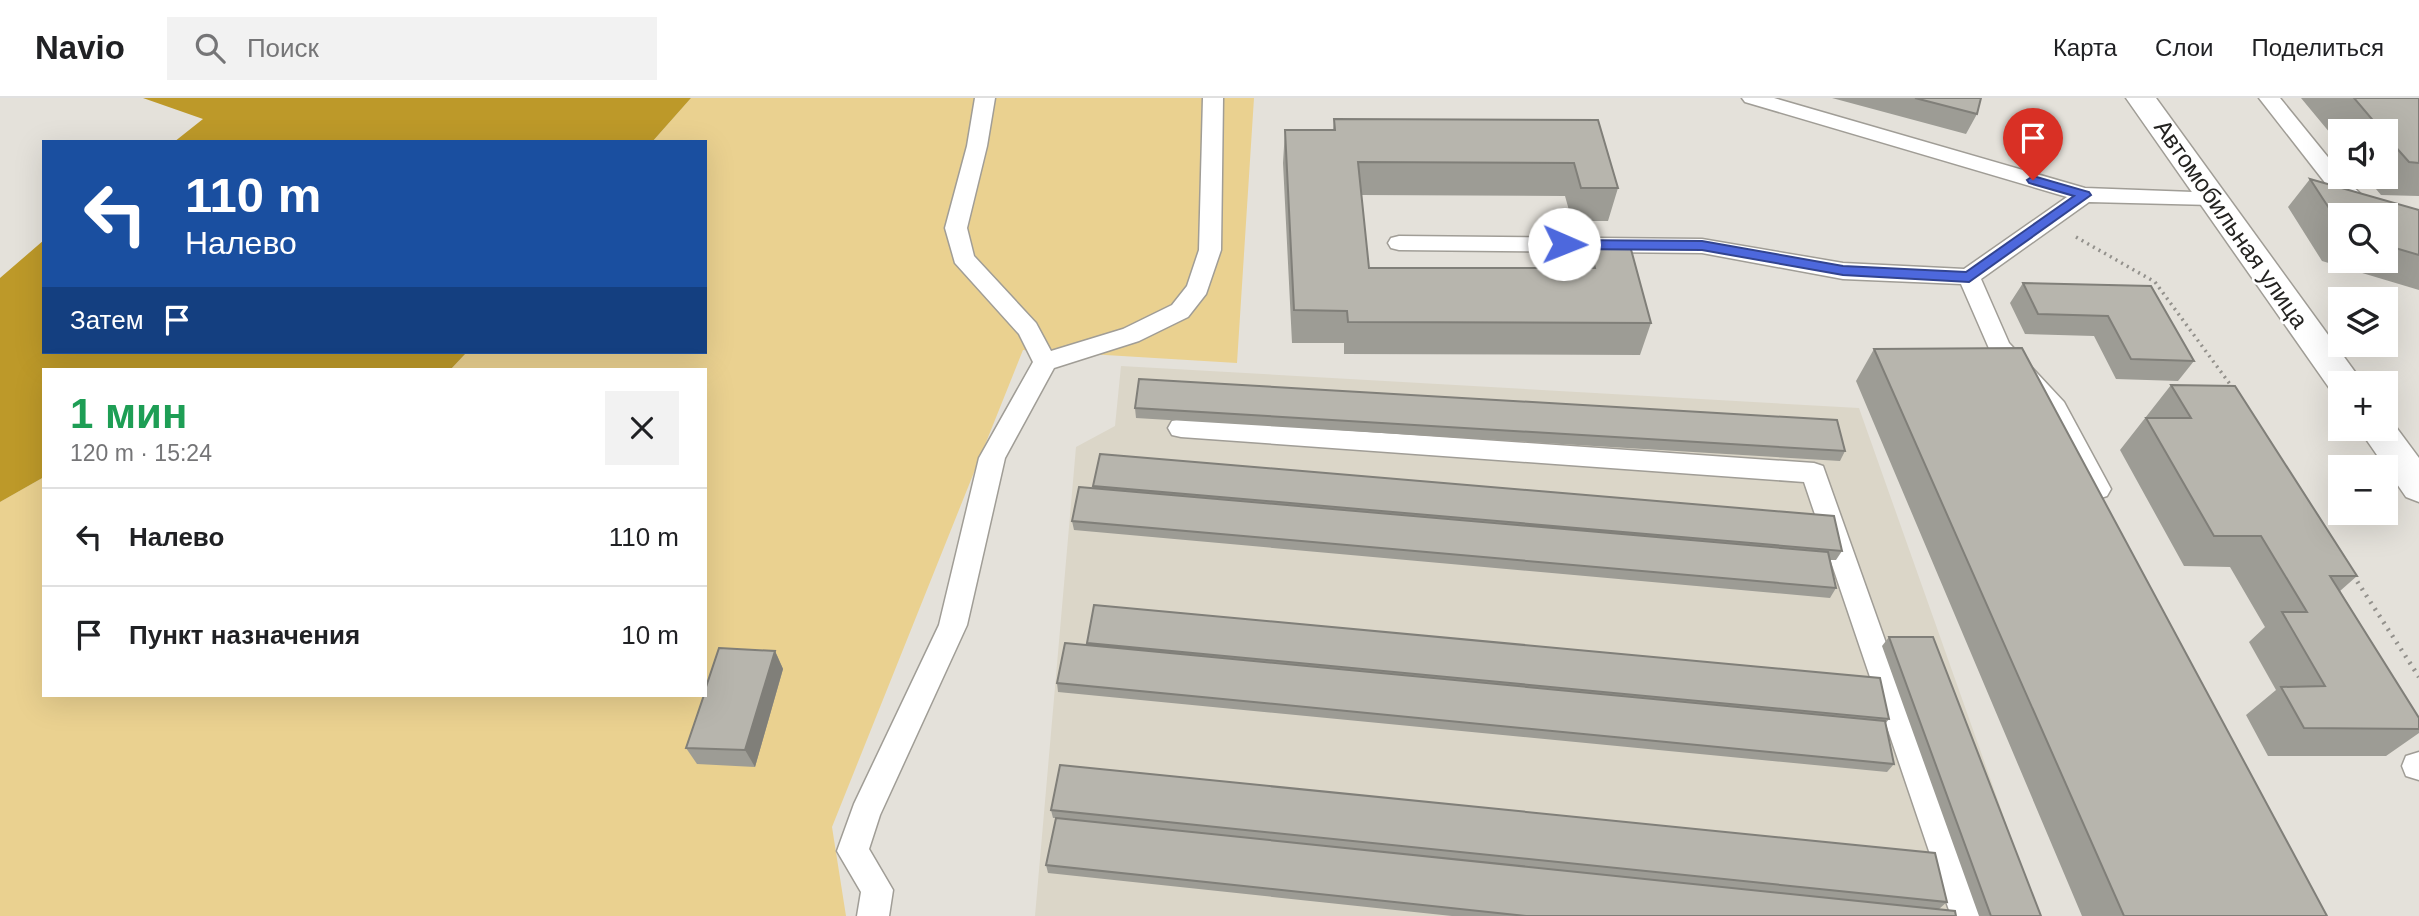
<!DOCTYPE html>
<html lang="ru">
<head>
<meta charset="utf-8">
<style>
  :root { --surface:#fff; --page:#f2f2f2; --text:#202124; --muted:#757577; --line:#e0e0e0 }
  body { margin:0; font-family:Helvetica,sans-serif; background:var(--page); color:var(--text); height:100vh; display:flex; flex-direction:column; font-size:26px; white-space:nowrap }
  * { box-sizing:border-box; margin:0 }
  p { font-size:23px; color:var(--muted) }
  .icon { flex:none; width:38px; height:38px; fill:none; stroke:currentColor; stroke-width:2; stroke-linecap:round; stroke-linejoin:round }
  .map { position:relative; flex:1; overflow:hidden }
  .panel { position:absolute; left:42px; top:270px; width:665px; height:329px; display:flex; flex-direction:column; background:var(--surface); border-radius:0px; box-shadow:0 7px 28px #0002 }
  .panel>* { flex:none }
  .top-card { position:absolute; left:42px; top:42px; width:665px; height:214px; border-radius:0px; box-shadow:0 7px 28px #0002; background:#1a4fa0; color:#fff; overflow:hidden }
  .tools { position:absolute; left:2328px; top:21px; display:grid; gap:14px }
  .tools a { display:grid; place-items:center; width:70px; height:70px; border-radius:0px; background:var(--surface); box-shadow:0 7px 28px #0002; font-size:35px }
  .pin { position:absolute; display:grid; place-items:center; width:60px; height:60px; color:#fff; margin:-72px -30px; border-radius:50% 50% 50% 0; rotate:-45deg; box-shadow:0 0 7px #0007 }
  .pin .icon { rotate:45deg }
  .me { position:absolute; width:77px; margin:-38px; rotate:91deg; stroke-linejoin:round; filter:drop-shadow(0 0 5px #0008) }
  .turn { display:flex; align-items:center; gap:24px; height:147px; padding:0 28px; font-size:32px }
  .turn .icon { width:91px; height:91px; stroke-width:2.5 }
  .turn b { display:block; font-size:49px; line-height:60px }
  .then { display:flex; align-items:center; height:66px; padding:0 28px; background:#0003; gap:14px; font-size:26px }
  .round { display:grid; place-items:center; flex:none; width:74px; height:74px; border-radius:0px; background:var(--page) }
  .summary { display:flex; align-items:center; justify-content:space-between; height:119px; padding:0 28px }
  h1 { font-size:42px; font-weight:700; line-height:52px; color:#1e9e55 }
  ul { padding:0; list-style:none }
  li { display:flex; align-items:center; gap:21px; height:98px; padding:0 28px; border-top:2px solid var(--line) }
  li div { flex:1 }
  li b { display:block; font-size:26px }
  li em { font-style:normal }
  header { display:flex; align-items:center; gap:42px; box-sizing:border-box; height:98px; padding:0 35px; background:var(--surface); border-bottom:2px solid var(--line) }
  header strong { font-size:33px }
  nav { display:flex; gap:38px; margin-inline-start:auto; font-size:24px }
  .search { width:490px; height:63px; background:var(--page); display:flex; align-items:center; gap:18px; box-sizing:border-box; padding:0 24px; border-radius:0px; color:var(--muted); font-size:26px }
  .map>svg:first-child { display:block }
</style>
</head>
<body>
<header>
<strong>Navio</strong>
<div class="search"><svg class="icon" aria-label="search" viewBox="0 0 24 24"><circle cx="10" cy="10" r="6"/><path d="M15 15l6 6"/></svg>Поиск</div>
<nav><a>Карта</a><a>Слои</a><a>Поделиться</a></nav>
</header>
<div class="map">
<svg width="2419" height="818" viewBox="0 0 2419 818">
  <rect width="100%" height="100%" fill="#e4e1da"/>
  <!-- built -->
  <path fill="#dbd6c8" d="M1121,268L1859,310L2039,818H1035L1076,349L1115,328Z"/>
  <!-- green -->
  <path fill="#ead190" d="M691,0H1254L1237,265L1023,252L832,729L846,818H0V404L44,379V597H705V271H451L467,254H705V44H652Z"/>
  <!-- forest -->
  <path fill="#bd9929" d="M143,0H691L652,44H174L203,21Z
    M44,142V254H467L451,271H44V379L0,404V180Z"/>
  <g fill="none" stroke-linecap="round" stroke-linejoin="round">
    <!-- lane casing -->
    <g stroke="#a09d96" stroke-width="3">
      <path id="lane" d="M975,0H995L987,48L967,130L974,158L1036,225L1051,253L1123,231L1172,207L1187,188L1199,152L1203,0H1223L1221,152L1206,196L1188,219L1139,243L1054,270L1005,360L967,527L880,717L869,751L893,792L889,818H857L861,794L837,753L854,706L939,527L979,360L1033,264L1019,236L955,165L945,130L967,48Z
        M1742,0H1774L2085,90L2220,95L2223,100L2220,105L2212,107L2089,104L1981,181L2009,245L2064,304L2111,391L2107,398L2098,401L2089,398L2046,317L1991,255L1961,186L1843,181L1702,155L1399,152L1391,150L1388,145L1391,140L1399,138L1702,141L1843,165L1964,171L2067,99L1745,4Z
        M2259,0H2280L2340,74V79H2343L2368,103L2393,112L2396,117L2393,122L2385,124V117C2364,117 2354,114 2337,100Z
        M1181,321L1814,365L1823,368L1983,818H1951L1804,384L1181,339L1172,337L1168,330L1172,323Z
        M2419,654V682L2406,678L2402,668L2406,658Z"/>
    </g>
    <!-- street casing -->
    <g stroke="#a09d96" stroke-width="3">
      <path id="street" d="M2126,0H2156L2363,285H2340V296L2332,294Z
        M2385,320L2390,321L2419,360V404L2406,399L2359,331H2385Z"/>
    </g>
    <!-- path-far1 -->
    <path stroke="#93918c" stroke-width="3.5" stroke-dasharray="2 4.5" stroke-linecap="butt" d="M2076,139L2155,184L2235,293"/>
    <!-- path -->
    <path stroke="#93918c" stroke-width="4.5" stroke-dasharray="2 6" stroke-linecap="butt" d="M2353,477L2419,579"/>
    <!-- lane -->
    <use href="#lane" fill="#fff" fill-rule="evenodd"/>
    <!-- street -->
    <use href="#street" fill="#fff" fill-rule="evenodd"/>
  </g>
  <!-- wall -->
  <path fill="#9d9c95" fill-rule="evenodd" d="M1832,0H1981L1977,16L1966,36Z
    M2301,0H2419V98L2381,97L2366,79H2385V33H2340V47Z
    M1334,21L1598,22L1618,90L1608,123H1572L1565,98L1361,97L1369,170H1581L1589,144L1651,225L1640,257L1344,256V245H1292L1283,65L1285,32H1333Z
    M2310,81L2419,112V192L2322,163L2288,109ZM2340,117H2385V163H2340Z
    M2023,185L2151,188L2194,263L2178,283L2116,281L2094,238L2025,236L2010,205Z
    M1874,251L2327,818H2082L1856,283Z
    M2171,287L2357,478L2340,493L2419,620V635L2386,658H2268L2246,617L2276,592L2249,544L2265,529L2230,469L2184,468L2120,352Z
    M1135,310L1845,353L1840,363L1136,320Z
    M1093,388L1842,453L1836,462H1830L1836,490L1830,500L1074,432L1072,423L1093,391Z
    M1889,539L2041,818H1979L1882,548Z
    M1087,545L1889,621L1885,626L1894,666L1887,674L1058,594L1057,585L1087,547Z
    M775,553L783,571L755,669L697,666L686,650Z
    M1051,712L1947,804L1939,811L1956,818H1452L1048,775L1046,767L1056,720H1053Z"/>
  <!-- shaded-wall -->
  <path fill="#807f79" d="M775,553L783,571L755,669L745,652Z"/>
  <!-- building -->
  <path fill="#b7b5ad" stroke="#807f79" stroke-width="2" d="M1915,0H1981L1977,16Z
    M2354,0H2419V65L2409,64L2385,37V33H2382Z
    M1334,21L1598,22L1618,90H1581L1574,65L1358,64L1369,170H1595L1589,144H1629L1651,225L1348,224L1347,213L1294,212L1285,32H1335Z
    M2310,81L2419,112V157L2385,147V117H2340V127Z
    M2023,185L2151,188L2194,263L2131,261L2108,218L2038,216Z
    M2022,250L2327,818H2124L1874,251Z
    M1139,281L1837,322L1845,353L1135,310Z
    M2171,287L2235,288L2357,478H2330L2419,620V631L2304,630L2281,589L2325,588L2282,514H2307L2261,438H2214L2146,320H2191Z
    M1100,356L1834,418L1842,453L1093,388Z
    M1079,389L1828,454L1836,490L1072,423Z
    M1094,507L1880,580L1889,621L1087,545Z
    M1889,539H1933L2041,818H1991Z
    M1065,545L1885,623L1894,666L1057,585Z
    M719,550L775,553L745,652L686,650L704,597H705V592Z
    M1060,667L1935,755L1947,804L1051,712Z
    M1056,720L1955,813L1956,818H1526L1046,767Z"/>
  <!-- route -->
  <path fill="#4d68dd" stroke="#324490" stroke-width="2" d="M2033,78L2089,94L2091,97L1969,184L1843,177L1702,152L1564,151L1557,146L1564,142L1702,143L1843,168L1966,174L2074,98L2029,85L2027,82Z"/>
  <g text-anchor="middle" stroke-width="5" stroke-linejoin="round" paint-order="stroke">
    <!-- street labels -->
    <g font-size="24" fill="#242321" stroke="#fff">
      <text transform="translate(2231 126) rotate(55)" y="8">Автомобильная улица</text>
    </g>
  </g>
</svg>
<div class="tools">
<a><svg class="icon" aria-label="sound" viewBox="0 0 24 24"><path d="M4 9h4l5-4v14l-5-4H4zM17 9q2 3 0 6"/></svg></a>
<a><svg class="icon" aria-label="search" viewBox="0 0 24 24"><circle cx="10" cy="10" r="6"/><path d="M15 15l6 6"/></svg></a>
<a><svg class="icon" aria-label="layers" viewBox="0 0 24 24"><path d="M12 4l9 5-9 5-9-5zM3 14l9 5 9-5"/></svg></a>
<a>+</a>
<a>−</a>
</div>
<div class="pin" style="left:2033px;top:82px;background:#d93025"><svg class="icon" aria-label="arrive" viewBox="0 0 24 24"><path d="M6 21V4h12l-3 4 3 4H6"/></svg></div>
<svg class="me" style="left:1564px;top:146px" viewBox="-20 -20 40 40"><circle r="19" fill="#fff"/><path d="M0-13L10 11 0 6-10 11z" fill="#4d68dd"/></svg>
<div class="top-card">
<div class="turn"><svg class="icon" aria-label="left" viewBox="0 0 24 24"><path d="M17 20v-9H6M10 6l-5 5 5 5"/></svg><div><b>110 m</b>Налево</div></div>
<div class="then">Затем<svg class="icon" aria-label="arrive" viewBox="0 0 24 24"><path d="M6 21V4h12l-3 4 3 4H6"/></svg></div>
</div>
<section class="panel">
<div class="summary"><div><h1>1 мин</h1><p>120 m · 15:24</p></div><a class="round"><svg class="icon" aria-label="close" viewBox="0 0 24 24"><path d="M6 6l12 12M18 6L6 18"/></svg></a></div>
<ul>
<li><svg class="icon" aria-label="left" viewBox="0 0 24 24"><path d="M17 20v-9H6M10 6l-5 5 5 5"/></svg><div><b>Налево</b></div><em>110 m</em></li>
<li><svg class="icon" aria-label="arrive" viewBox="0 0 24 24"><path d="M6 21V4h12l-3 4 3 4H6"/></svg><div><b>Пункт назначения</b></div><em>10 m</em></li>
</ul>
</section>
</div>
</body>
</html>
